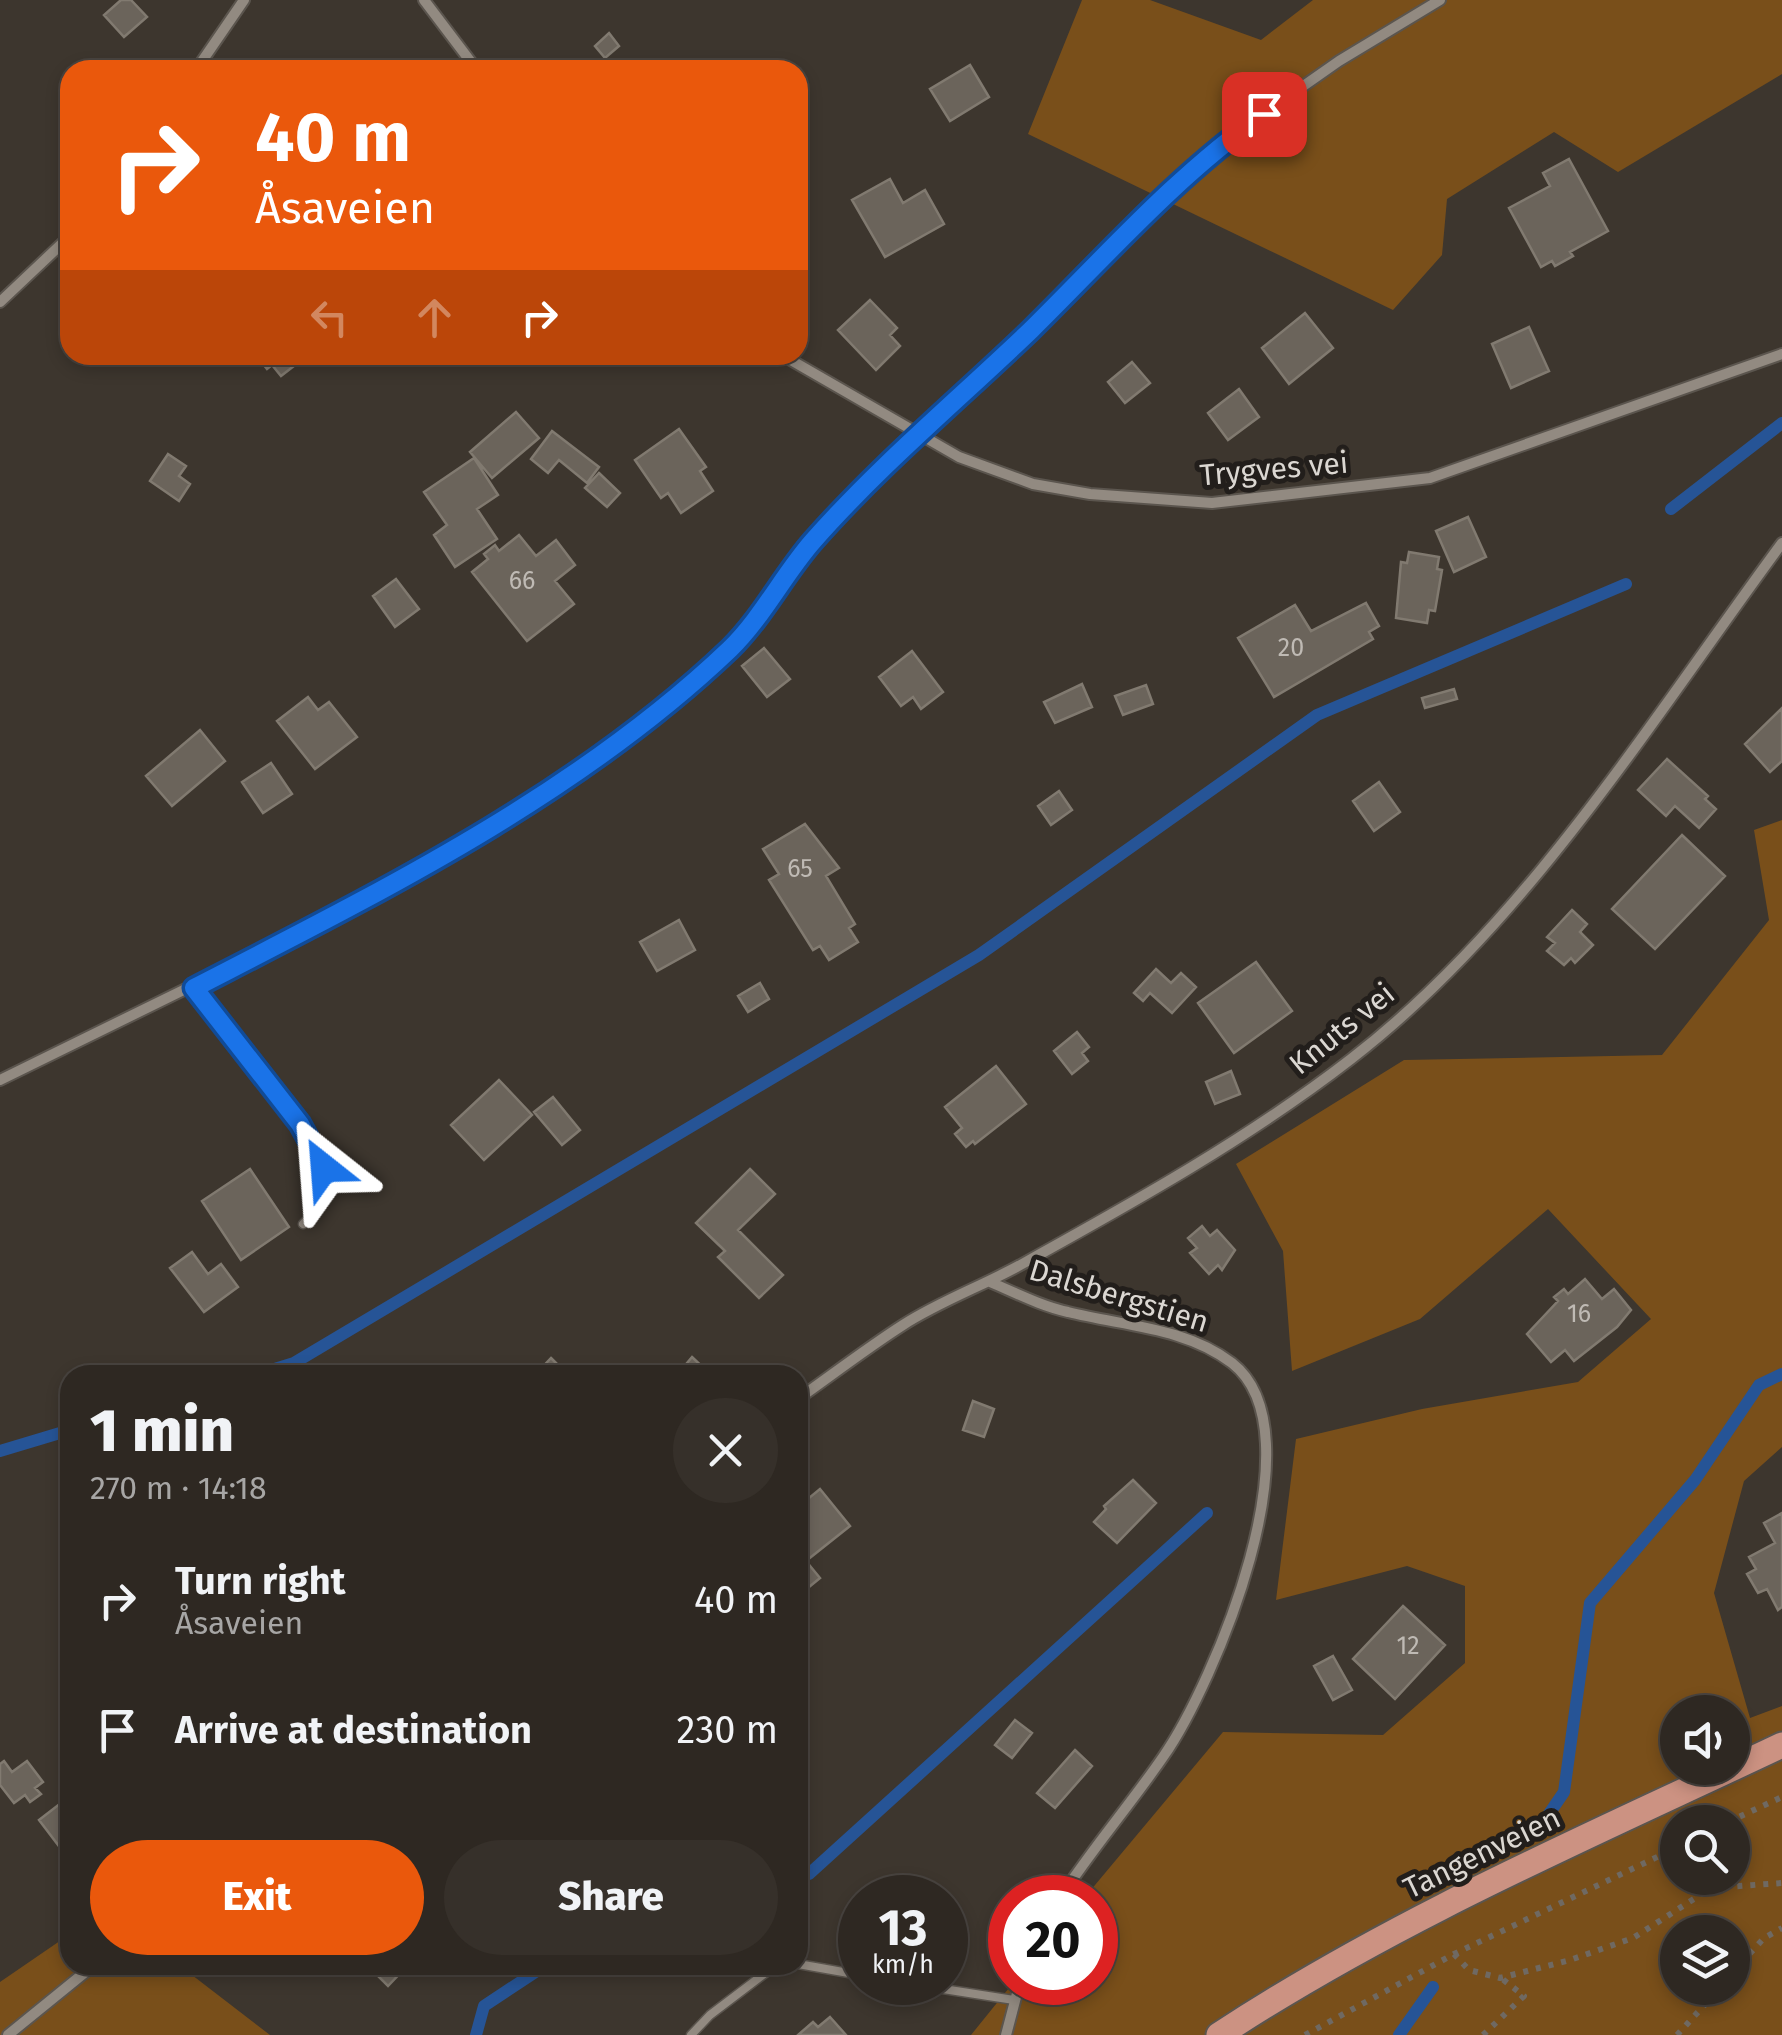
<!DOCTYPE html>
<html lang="en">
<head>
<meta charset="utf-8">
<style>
  :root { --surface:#2e2822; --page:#36302a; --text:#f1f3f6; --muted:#a7a6a5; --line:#494440; --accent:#ea580c }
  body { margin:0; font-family:"Fira Sans",sans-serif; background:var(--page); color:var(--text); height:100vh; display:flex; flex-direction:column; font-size:38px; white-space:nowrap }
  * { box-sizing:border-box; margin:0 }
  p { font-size:32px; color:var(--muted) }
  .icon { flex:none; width:55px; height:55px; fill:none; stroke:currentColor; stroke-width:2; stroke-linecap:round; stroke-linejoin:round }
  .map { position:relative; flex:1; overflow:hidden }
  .drawer { position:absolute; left:60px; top:1365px; width:748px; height:610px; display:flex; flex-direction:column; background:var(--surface); border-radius:30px; box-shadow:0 5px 15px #0003,0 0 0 2px var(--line) }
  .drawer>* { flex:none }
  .banner { position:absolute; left:60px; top:60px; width:748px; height:305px; border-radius:30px; box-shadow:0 5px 15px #0003,0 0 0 2px var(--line); background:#ea580c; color:#fff; overflow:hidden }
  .fabs { position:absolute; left:1660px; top:1695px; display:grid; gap:20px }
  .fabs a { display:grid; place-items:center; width:90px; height:90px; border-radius:50%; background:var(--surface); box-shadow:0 5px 15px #0003,0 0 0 2px var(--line); font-size:50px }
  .speed { position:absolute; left:838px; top:1875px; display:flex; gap:20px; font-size:50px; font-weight:700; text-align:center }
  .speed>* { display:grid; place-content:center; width:130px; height:130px; border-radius:50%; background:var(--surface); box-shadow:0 5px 15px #0003,0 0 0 2px var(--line); line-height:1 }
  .speed small { font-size:25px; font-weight:400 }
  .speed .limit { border:15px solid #d22; background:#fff; color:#111 }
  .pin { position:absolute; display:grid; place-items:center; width:85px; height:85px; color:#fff; margin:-42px; border-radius:20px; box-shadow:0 5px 15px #0006 }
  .me { position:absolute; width:110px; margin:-55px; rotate:332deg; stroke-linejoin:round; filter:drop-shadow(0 0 8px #0008) }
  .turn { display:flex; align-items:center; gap:35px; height:210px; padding:0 30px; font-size:45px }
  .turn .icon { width:130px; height:130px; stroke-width:2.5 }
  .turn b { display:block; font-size:70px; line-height:85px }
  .lanes { display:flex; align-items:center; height:95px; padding:0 30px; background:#0003; justify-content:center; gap:50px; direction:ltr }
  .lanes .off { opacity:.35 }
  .round { display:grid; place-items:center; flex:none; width:105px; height:105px; border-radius:52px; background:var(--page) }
  .overview { display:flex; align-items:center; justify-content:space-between; height:170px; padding:0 30px }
  h1 { font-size:60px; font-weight:800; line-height:75px }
  .button { display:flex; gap:20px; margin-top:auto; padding:20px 30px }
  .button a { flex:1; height:115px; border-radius:60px; background:var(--accent); color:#fff; font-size:40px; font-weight:800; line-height:115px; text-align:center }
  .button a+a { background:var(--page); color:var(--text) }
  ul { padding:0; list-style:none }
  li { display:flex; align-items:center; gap:30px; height:130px; padding:0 30px }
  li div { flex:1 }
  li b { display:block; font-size:38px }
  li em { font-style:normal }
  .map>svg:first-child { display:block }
</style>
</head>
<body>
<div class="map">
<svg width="1782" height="2035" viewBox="0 0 1782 2035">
  <rect width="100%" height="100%" fill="#3d362e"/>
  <!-- green -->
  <path fill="#794f1a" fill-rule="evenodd" d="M1082,0H1150L1261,40L1313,0H1782V74L1618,172L1554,132L1447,199L1442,255L1393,310L1028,134Z
    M1782,820V1447L1744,1481L1714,1593L1750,1718L1782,1706V2035H971L1013,1983L1095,1982V1898L1085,1897L1223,1732L1383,1735L1465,1663V1586L1407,1566L1276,1600L1296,1439L1422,1409L1578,1382L1651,1319L1548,1209L1420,1319L1292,1371L1283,1251L1236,1164L1404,1060L1662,1055L1769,920L1754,830ZM1678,1712H1732V1768H1678ZM1678,1822H1732V1878H1678ZM1678,1932H1732V1988H1678Z
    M70,1934V1965H179L270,2035H0V1982Z"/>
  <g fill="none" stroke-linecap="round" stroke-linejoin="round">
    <!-- stream -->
    <path stroke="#265496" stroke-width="12" d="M1671,509L1782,423
      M255,1375L294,1363L979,955L1317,715L1626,584
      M0,1451L70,1430
      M1540,1827L1564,1792L1590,1603L1695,1480L1759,1385L1782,1374
      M798,1877L809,1874L1207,1513
      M476,2035L484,2006L546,1965
      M1399,2035L1433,1987"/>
  </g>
  <!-- building -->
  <path fill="#6b645b" stroke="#817a70" stroke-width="2.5" d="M121,0H131L147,17L124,37L104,15Z
    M609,33L619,46L605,58L595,46Z
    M970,65L989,97L950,121L930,89Z
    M1569,159L1608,231L1570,252L1573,256L1555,266L1552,261L1541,267L1509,208L1550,186L1543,173Z
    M890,179L903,203L925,190L944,224L885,257L852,200Z
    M870,300L897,328L890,335L900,346L876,370L838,330Z
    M1305,313L1333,348L1289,384L1262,348Z
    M1529,327L1549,371L1511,388L1492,344Z
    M256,355H300L303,359L281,376L272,365L267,369Z
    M1132,362L1150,383L1125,403L1108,382Z
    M1239,389L1259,417L1228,440L1208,413Z
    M516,412L539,438L492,478L470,452Z
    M679,429L706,467L700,471L713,491L681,513L668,493L661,498L635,460Z
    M552,431L599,467L587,483L559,460L548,473L531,459Z
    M168,454L186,466L179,476L190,484L179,501L150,481Z
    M474,458L498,495L477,509L497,539L455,567L434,535L447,525L424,492Z
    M599,473L620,493L607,507L585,488Z
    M1468,517L1486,557L1454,572L1436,531Z
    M519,535L536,556L556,540L575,565L555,581L574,604L527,641L472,572L488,559L484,554L495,545L499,551Z
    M1409,552L1439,557L1437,569L1442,570L1435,611L1429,610L1427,623L1396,618L1401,562L1407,563Z
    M396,579L419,609L395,627L373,596Z
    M1366,603L1379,626L1369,632L1373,639L1274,697L1238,638L1295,605L1311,631Z
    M764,648L790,679L767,697L742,666Z
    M912,651L943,692L921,709L913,697L901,706L879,677Z
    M1082,684L1092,707L1055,723L1044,702Z
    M1146,685L1153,704L1123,715L1115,696Z
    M1454,689L1457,699L1425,708L1422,698Z
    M308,697L318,710L329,702L357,737L315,769L277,721Z
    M1782,708V761L1770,772L1745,744Z
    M200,730L225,761L172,806L146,776Z
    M1667,759L1708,796L1705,799L1716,809L1699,828L1675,806L1666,816L1638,790Z
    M271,763L292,794L263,813L242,782Z
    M1379,782L1400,812L1374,831L1353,801Z
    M1059,791L1072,810L1051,825L1038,806Z
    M805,824L839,868L826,876L855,924L849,928L858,942L829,960L820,946L813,950L769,880L779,874L763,849Z
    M1682,835L1725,876L1655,949L1612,909Z
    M1572,910L1587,924L1580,932L1593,945L1575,963L1571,958L1564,965L1547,951L1555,943L1547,937Z
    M679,920L695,950L657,971L640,942Z
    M1256,962L1292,1011L1234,1053L1198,1003Z
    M1156,969L1171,983L1181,973L1196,987L1172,1013L1150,993L1143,1001L1134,993Z
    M760,983L769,999L748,1012L738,996Z
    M1077,1032L1089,1047L1082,1053L1088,1061L1072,1074L1054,1051Z
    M996,1066L1026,1104L975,1144L973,1141L966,1147L955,1134L962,1128L945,1107Z
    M1231,1071L1240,1094L1215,1104L1206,1082Z
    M499,1080L532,1115L484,1160L451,1125Z
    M553,1097L580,1130L562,1145L534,1112Z
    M250,1169L289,1227L241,1260L202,1201Z
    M750,1169L775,1194L738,1230L783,1275L759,1298L718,1257L725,1251L722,1248L696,1223Z
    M1202,1226L1210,1236L1217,1230L1235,1250L1222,1270L1218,1265L1209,1274L1190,1253L1197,1248L1188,1238Z
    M192,1252L208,1274L221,1264L238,1287L204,1312L170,1268Z
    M1585,1279L1602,1299L1614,1289L1631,1310L1617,1327L1574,1361L1565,1350L1551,1362L1527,1334L1558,1301L1554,1297L1564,1289L1568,1294Z
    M692,1357L711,1375H677Z
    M551,1358L568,1375H535Z
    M973,1401L994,1409L984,1437L963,1430Z
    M1133,1480L1156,1503L1117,1543L1094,1522L1106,1509L1104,1506Z
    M820,1489L850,1526L806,1561L820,1578L798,1596V1507Z
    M1782,1513V1607L1778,1610L1767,1589L1758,1593L1747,1574L1756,1569L1749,1557L1775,1543L1764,1523Z
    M1403,1606L1445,1645L1395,1699L1353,1659Z
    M1333,1656L1352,1690L1333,1700L1314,1666Z
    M1015,1720L1032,1733L1012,1758L995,1745Z
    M1075,1750L1092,1766L1055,1808L1037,1793Z
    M4,1761L12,1772L27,1761L43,1782L35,1788L41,1794L30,1802L25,1795L14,1803L0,1785V1764Z
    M70,1796V1856L68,1858L39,1820Z
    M381,1965H405L407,1966L388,1986L374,1972Z
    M830,2017L846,2035H798L813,2022L818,2027Z"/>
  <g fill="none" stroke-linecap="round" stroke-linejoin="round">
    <!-- lane casing -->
    <g stroke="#5b554e" stroke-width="11">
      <path id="lane" d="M194,988L320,1154C328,1181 324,1204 303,1224
        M798,1964L860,1975
        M898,1982L1014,2000
        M691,2035L710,2015L776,1965"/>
    </g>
    <!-- street casing -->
    <g stroke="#5b554e" stroke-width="14">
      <path id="street" d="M424,0L477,70
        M196,70L244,0
        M0,302L70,236
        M782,355L959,457L1033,484L1090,494L1212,503L1430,478L1782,354
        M0,1080L361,903L503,819L614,745L732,647L813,541L1139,220L1239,131L1339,61L1440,0
        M990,1282C1016,1293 1041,1306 1068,1312C1123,1326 1185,1327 1232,1363C1321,1432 1214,1684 1163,1757C1130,1805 1092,1849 1060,1898
        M798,1399C832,1375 867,1348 903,1325C940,1301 985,1285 1024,1263C1136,1201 1249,1138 1351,1059C1526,924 1652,719 1782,543
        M8,2035L94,1965
        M1006,2035L1020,1982"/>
    </g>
    <!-- primary casing -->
    <g stroke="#5b554e" stroke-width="29">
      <path id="primary" d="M1219,2035C1395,1919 1592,1835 1782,1745"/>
    </g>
    <!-- path -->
    <path stroke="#6f6962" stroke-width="6" stroke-dasharray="5 8" stroke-linecap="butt" d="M1728,1822L1782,1797
      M1454,1954L1469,1970L1500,1978L1570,1960L1633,1938L1711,1888L1782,1883
      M1732,1973L1764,1938L1782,1928
      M1305,2035L1454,1954L1678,1847
      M1483,2035L1524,1996L1501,1978
      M1677,2035L1720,1988"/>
    <!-- lane -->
    <use href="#lane" stroke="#928a81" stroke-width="8"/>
    <!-- street -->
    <use href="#street" stroke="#928a81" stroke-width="10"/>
    <!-- primary -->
    <use href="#primary" stroke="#cc9282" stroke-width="25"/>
  </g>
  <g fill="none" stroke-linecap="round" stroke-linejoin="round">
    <!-- route casing -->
    <g stroke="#114b97" stroke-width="25">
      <path id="route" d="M324,1168L300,1124L194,988C380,892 577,795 730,649C762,618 784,574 813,541C880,465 958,400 1031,330C1106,256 1177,175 1264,114"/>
    </g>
    <!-- route -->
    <use href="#route" stroke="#1a73e8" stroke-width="18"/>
  </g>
  <g text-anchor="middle" stroke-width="10" stroke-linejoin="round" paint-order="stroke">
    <!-- number labels -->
    <g font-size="25" fill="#bfbab4">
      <text x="522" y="589">66</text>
      <text x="1291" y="656">20</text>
      <text x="800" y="877">65</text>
      <text x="1579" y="1322">16</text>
      <text x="1408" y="1654">12</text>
    </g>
    <!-- street labels -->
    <g font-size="30" fill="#dbd7d2" stroke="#221e1b">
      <text transform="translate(1274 469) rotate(-5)" y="10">Trygves vei</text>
      <text transform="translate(1342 1029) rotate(-39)" y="10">Knuts vei</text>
      <text transform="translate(1119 1296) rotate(17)" y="10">Dalsbergstien</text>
      <text transform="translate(1482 1853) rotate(-26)" y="10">Tangenveien</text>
    </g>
  </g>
</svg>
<div class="fabs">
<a><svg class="icon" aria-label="sound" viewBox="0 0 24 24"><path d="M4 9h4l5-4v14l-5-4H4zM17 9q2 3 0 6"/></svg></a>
<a><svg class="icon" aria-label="search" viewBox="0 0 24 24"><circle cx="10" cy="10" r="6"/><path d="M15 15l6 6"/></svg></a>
<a><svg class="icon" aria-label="layers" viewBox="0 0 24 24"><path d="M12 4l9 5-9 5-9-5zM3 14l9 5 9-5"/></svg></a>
</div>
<div class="speed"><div>13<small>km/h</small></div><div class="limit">20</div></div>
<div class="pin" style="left:1264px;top:114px;background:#d93025"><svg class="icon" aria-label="arrive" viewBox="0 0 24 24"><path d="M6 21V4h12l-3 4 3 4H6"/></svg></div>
<svg class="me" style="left:324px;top:1168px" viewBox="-20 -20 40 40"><path d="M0-17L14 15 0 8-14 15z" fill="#1a73e8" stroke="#fff" stroke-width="4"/></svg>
<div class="banner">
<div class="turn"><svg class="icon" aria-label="right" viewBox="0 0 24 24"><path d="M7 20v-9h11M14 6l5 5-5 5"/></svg><div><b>40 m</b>Åsaveien</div></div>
<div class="lanes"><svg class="icon off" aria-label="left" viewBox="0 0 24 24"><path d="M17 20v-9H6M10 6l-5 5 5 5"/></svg><svg class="icon off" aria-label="ahead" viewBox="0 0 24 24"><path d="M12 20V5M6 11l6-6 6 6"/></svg><svg class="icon" aria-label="right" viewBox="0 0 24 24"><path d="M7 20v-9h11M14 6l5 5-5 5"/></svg></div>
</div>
<section class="drawer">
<div class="overview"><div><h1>1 min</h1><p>270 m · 14:18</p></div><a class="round"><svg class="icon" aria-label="close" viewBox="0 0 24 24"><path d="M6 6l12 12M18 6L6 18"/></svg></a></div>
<ul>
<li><svg class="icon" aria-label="right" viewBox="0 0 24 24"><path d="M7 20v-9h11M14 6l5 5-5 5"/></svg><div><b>Turn right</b><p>Åsaveien</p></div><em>40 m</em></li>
<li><svg class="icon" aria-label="arrive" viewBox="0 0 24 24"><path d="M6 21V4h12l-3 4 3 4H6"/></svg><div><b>Arrive at destination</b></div><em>230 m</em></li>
</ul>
<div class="button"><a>Exit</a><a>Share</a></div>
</section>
</div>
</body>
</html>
